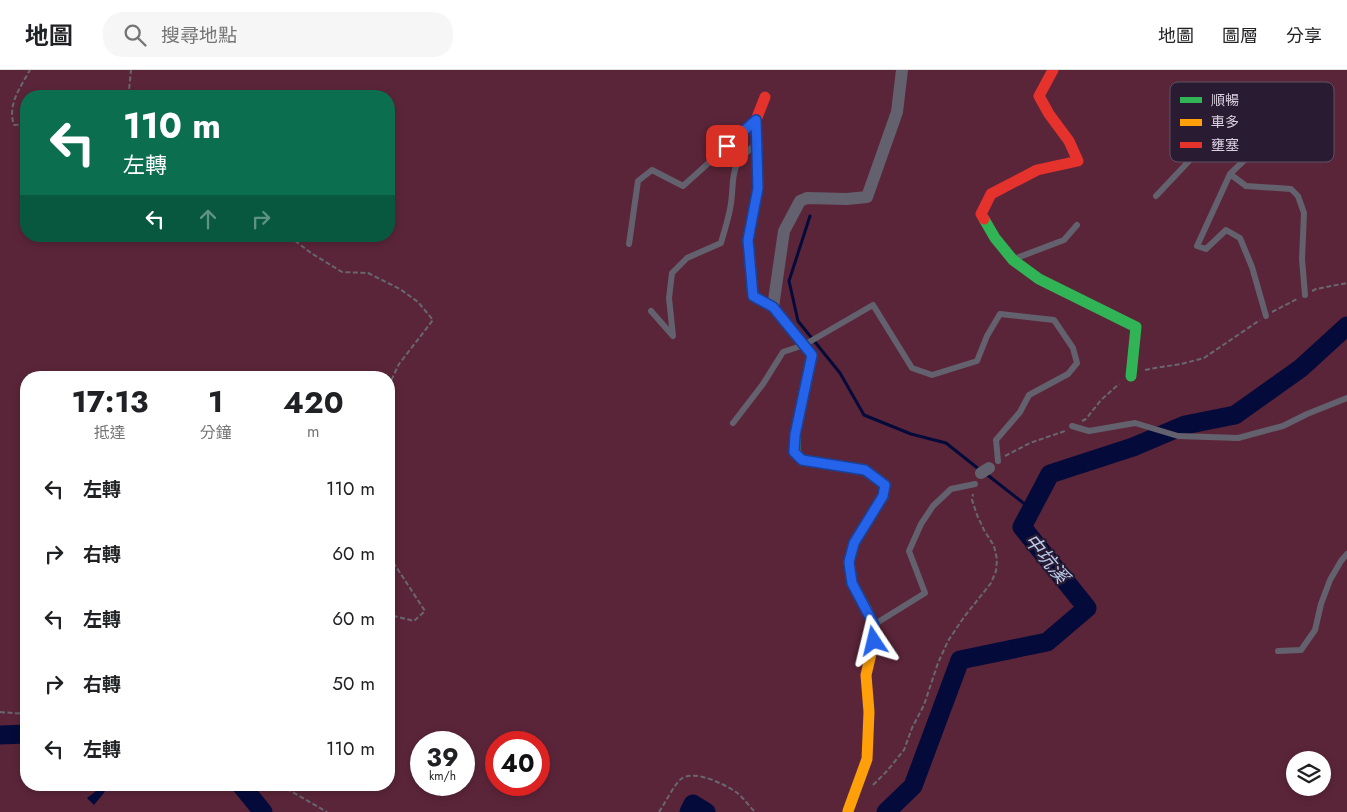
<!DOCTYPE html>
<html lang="zh-TW">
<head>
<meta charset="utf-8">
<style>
  :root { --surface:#fff; --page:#f6f6f6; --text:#202124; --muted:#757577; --line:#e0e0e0 }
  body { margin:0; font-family:Jost,"Noto Sans TC",sans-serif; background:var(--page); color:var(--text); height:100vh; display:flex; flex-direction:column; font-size:19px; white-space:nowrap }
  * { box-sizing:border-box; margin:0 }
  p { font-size:16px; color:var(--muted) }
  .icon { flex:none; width:28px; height:28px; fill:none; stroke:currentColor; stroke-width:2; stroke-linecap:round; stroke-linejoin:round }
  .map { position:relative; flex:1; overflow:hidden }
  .side { position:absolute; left:20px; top:301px; width:375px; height:420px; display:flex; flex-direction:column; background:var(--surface); border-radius:20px; box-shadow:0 2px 8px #0003 }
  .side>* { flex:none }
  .guide { position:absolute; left:20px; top:20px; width:375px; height:152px; border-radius:20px; box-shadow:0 2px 8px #0003; background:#0b6e4f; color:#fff; overflow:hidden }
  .fabs { position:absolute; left:1286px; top:681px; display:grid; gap:10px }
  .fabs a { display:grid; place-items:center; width:45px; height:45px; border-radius:50%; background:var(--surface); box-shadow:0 2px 8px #0003; font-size:25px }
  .speed { position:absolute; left:410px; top:661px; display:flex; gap:10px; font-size:25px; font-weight:700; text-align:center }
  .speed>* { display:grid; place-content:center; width:65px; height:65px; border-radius:50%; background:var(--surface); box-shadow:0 2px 8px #0003; line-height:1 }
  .speed small { font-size:12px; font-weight:400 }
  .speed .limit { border:8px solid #d22; background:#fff; color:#111 }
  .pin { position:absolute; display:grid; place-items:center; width:42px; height:42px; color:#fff; margin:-21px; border-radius:10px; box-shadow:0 2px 8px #0006 }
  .me { position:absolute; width:55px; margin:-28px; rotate:350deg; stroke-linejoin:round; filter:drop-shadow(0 0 4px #0008) }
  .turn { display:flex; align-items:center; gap:18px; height:105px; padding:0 20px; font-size:22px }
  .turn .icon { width:65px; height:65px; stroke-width:2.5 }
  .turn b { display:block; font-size:35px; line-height:42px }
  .lanes { display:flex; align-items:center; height:48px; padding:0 20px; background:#0003; justify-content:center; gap:25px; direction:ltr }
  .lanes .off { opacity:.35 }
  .eta { display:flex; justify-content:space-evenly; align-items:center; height:85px; text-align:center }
  .eta b { font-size:30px; font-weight:700; line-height:35px }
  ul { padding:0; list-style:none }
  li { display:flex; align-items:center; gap:15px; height:65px; padding:0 20px }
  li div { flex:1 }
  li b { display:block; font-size:19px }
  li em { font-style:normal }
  header { display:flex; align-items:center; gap:30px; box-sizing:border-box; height:70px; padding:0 25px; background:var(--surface); border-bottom:1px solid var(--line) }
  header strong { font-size:24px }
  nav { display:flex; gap:28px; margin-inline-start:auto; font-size:18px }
  .search { width:350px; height:45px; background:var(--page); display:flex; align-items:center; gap:12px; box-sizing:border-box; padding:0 18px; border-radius:20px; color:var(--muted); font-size:19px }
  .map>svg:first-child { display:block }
</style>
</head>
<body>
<header>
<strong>地圖</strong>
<div class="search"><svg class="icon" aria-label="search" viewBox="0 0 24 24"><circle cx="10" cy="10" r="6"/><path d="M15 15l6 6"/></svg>搜尋地點</div>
<nav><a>地圖</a><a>圖層</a><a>分享</a></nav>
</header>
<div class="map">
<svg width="1347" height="742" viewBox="0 0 1347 742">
  <rect width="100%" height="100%" fill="#322a37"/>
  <!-- green -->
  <path fill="#5b2539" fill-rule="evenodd" d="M0,0H1347V742H0ZM26,26H389V166H26ZM26,308H389V715H26ZM421,672H464V715H421ZM496,672H539V715H496ZM1295,690H1322V718H1295Z"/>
  <!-- water -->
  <path fill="#040b3b" d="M99,715H109L103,724L94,735L87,728L95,722Z"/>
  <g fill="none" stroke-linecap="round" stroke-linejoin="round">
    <!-- stream -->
    <path stroke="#040b3b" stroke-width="3" d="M810,146L789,211L798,251L840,303L864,345L911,364L946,373L980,400
      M985,403L1031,439"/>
    <!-- river -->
    <path stroke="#040b3b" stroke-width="19" d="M0,665L26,664
      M241,715L263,742
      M689,742L693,734L706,742
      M886,742L913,716L960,590L1047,572L1087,538L1022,457L1050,404L1133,377L1185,355L1235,345L1301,298L1347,256"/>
    <!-- path -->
    <path stroke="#68666f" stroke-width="2" stroke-dasharray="5 2.5" stroke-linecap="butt" d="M127,26L129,20L131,0
      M26,54L14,55C7,35 20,18 30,0
      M289,166L311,183L342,202L368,203L400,219L418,232L433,250L399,294L389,315
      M1312,221L1316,219L1347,213
      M1272,242L1297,229
      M1145,300L1155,298L1181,294L1204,288L1260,250
      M1082,351L1086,349L1101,330L1119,314
      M1005,386L1030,373L1065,361
      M389,486L425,541L414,551L394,546L389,538
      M389,626L392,655L389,657
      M0,642L26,644
      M280,715L327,742
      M873,715L887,701L904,680L912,658L924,635L938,593L948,571L964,547L991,513L996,501L997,489L994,476L984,460L977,445L972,430L973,424
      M659,742C664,735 675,713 681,709C694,699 724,714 736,722C743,727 749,736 755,742"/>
    <!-- lane -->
    <path stroke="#63616d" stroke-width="6" d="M1230,104L1197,176L1206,179L1226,160L1240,168L1252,197L1266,246
      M1156,126L1190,90L1186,71V43L1203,31L1213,30L1226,34L1238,43L1251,57L1258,77L1230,104L1246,116L1291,119L1298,126L1304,143L1302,189L1305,225
      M629,174L638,111L652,100L683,116L753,53
      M1014,189L1064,170L1077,155
      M651,241L673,266L669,228L672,203L687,188L721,173C724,162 728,150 730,139C736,110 726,97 754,76
      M733,353L763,314L783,282L804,275L873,235L912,298L932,305L977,291L987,266L1000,244L1054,250L1073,278L1077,293L1068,304L1029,325L1020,342L996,370L998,391
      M1072,356L1089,361L1135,353L1178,366L1238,368L1283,356L1307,344L1347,328
      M875,554L925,523L909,481L921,454L933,436L951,419L975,414
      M1278,581L1301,580L1315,560L1321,534L1330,510L1341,491L1347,484"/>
    <!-- street -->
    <path stroke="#63616d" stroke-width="12" d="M773,237L784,161L800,131L807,128L847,129L867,127L897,42L902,0
      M981,403L989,398"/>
    <!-- fast -->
    <path stroke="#30b455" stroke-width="11" d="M984,149L995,168L1013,190L1039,209L1136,257L1131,306
      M752,150L748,170L753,226L773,237L812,285L795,365V382L802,390L865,400L885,415L883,426L854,473L849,492L852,513L866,539"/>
    <!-- slow -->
    <path stroke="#ff9f0a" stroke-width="11" d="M848,741L867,689L869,642L866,605L874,571V555L866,539"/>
    <!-- jam -->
    <path stroke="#e5322d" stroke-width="11" d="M984,149L981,144L991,124L1037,100L1078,91L1069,71L1049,44L1039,26L1053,0
      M752,150L758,118L756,50L765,27"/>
  </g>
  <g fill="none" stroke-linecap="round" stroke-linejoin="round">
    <!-- route casing -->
    <g stroke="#184099" stroke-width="12">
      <path id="route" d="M727,76L756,50L758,118L748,170L753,226L773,237L812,285L795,365L794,382L802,390L865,400L885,415L883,426L854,473L849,492L852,513L874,555V571"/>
    </g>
    <!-- route -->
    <use href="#route" stroke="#2563eb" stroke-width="9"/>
  </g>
  <g text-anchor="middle" stroke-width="4.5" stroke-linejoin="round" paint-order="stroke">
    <!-- water labels -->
    <g font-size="19" font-style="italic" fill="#bacdef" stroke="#291b31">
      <text transform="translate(1047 488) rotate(51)" y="7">中坑溪</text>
    </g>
  </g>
  <!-- legend -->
  <rect x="1170" y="12" width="164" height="80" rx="8" fill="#291b31" stroke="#5e5266" stroke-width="1"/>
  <rect x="1180" y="27" width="22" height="6" fill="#30b455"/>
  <rect x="1180" y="49" width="22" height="7" fill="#ff9f0a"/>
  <rect x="1180" y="72" width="22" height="6" fill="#e5322d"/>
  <g font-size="14" fill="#dad1e0">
    <text x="1211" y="35">順暢</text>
    <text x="1211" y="57">車多</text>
    <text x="1211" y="80">壅塞</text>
  </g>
</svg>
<div class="fabs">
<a><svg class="icon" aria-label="layers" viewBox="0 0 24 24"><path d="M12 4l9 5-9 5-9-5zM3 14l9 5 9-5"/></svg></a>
</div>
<div class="speed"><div>39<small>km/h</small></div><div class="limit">40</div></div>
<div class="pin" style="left:727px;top:76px;background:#d93025"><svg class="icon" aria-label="arrive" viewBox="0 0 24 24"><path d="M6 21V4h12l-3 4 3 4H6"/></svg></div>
<svg class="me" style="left:874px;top:571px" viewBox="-20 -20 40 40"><path d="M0-17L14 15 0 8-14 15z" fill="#2563eb" stroke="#fff" stroke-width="4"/></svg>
<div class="guide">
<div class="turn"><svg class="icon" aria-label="left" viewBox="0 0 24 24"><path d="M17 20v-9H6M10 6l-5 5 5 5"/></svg><div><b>110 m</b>左轉</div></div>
<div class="lanes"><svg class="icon" aria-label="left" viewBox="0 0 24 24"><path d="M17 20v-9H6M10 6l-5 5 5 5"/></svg><svg class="icon off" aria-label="ahead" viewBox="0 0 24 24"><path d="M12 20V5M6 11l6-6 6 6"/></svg><svg class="icon off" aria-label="right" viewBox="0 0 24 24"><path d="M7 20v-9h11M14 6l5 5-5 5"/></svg></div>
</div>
<section class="side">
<div class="eta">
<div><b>17:13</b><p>抵達</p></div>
<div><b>1</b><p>分鐘</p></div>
<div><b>420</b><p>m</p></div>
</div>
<ul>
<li><svg class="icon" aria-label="left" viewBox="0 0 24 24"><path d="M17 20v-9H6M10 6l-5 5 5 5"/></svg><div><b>左轉</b></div><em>110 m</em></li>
<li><svg class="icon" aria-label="right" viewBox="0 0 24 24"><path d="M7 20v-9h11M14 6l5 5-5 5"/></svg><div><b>右轉</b></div><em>60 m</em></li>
<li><svg class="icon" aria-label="left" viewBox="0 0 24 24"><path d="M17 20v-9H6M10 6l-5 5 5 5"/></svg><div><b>左轉</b></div><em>60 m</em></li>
<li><svg class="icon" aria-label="right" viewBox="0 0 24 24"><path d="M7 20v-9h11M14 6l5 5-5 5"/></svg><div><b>右轉</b></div><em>50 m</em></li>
<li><svg class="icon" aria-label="left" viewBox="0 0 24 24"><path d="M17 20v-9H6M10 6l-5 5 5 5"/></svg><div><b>左轉</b></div><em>110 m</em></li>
</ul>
</section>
</div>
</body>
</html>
